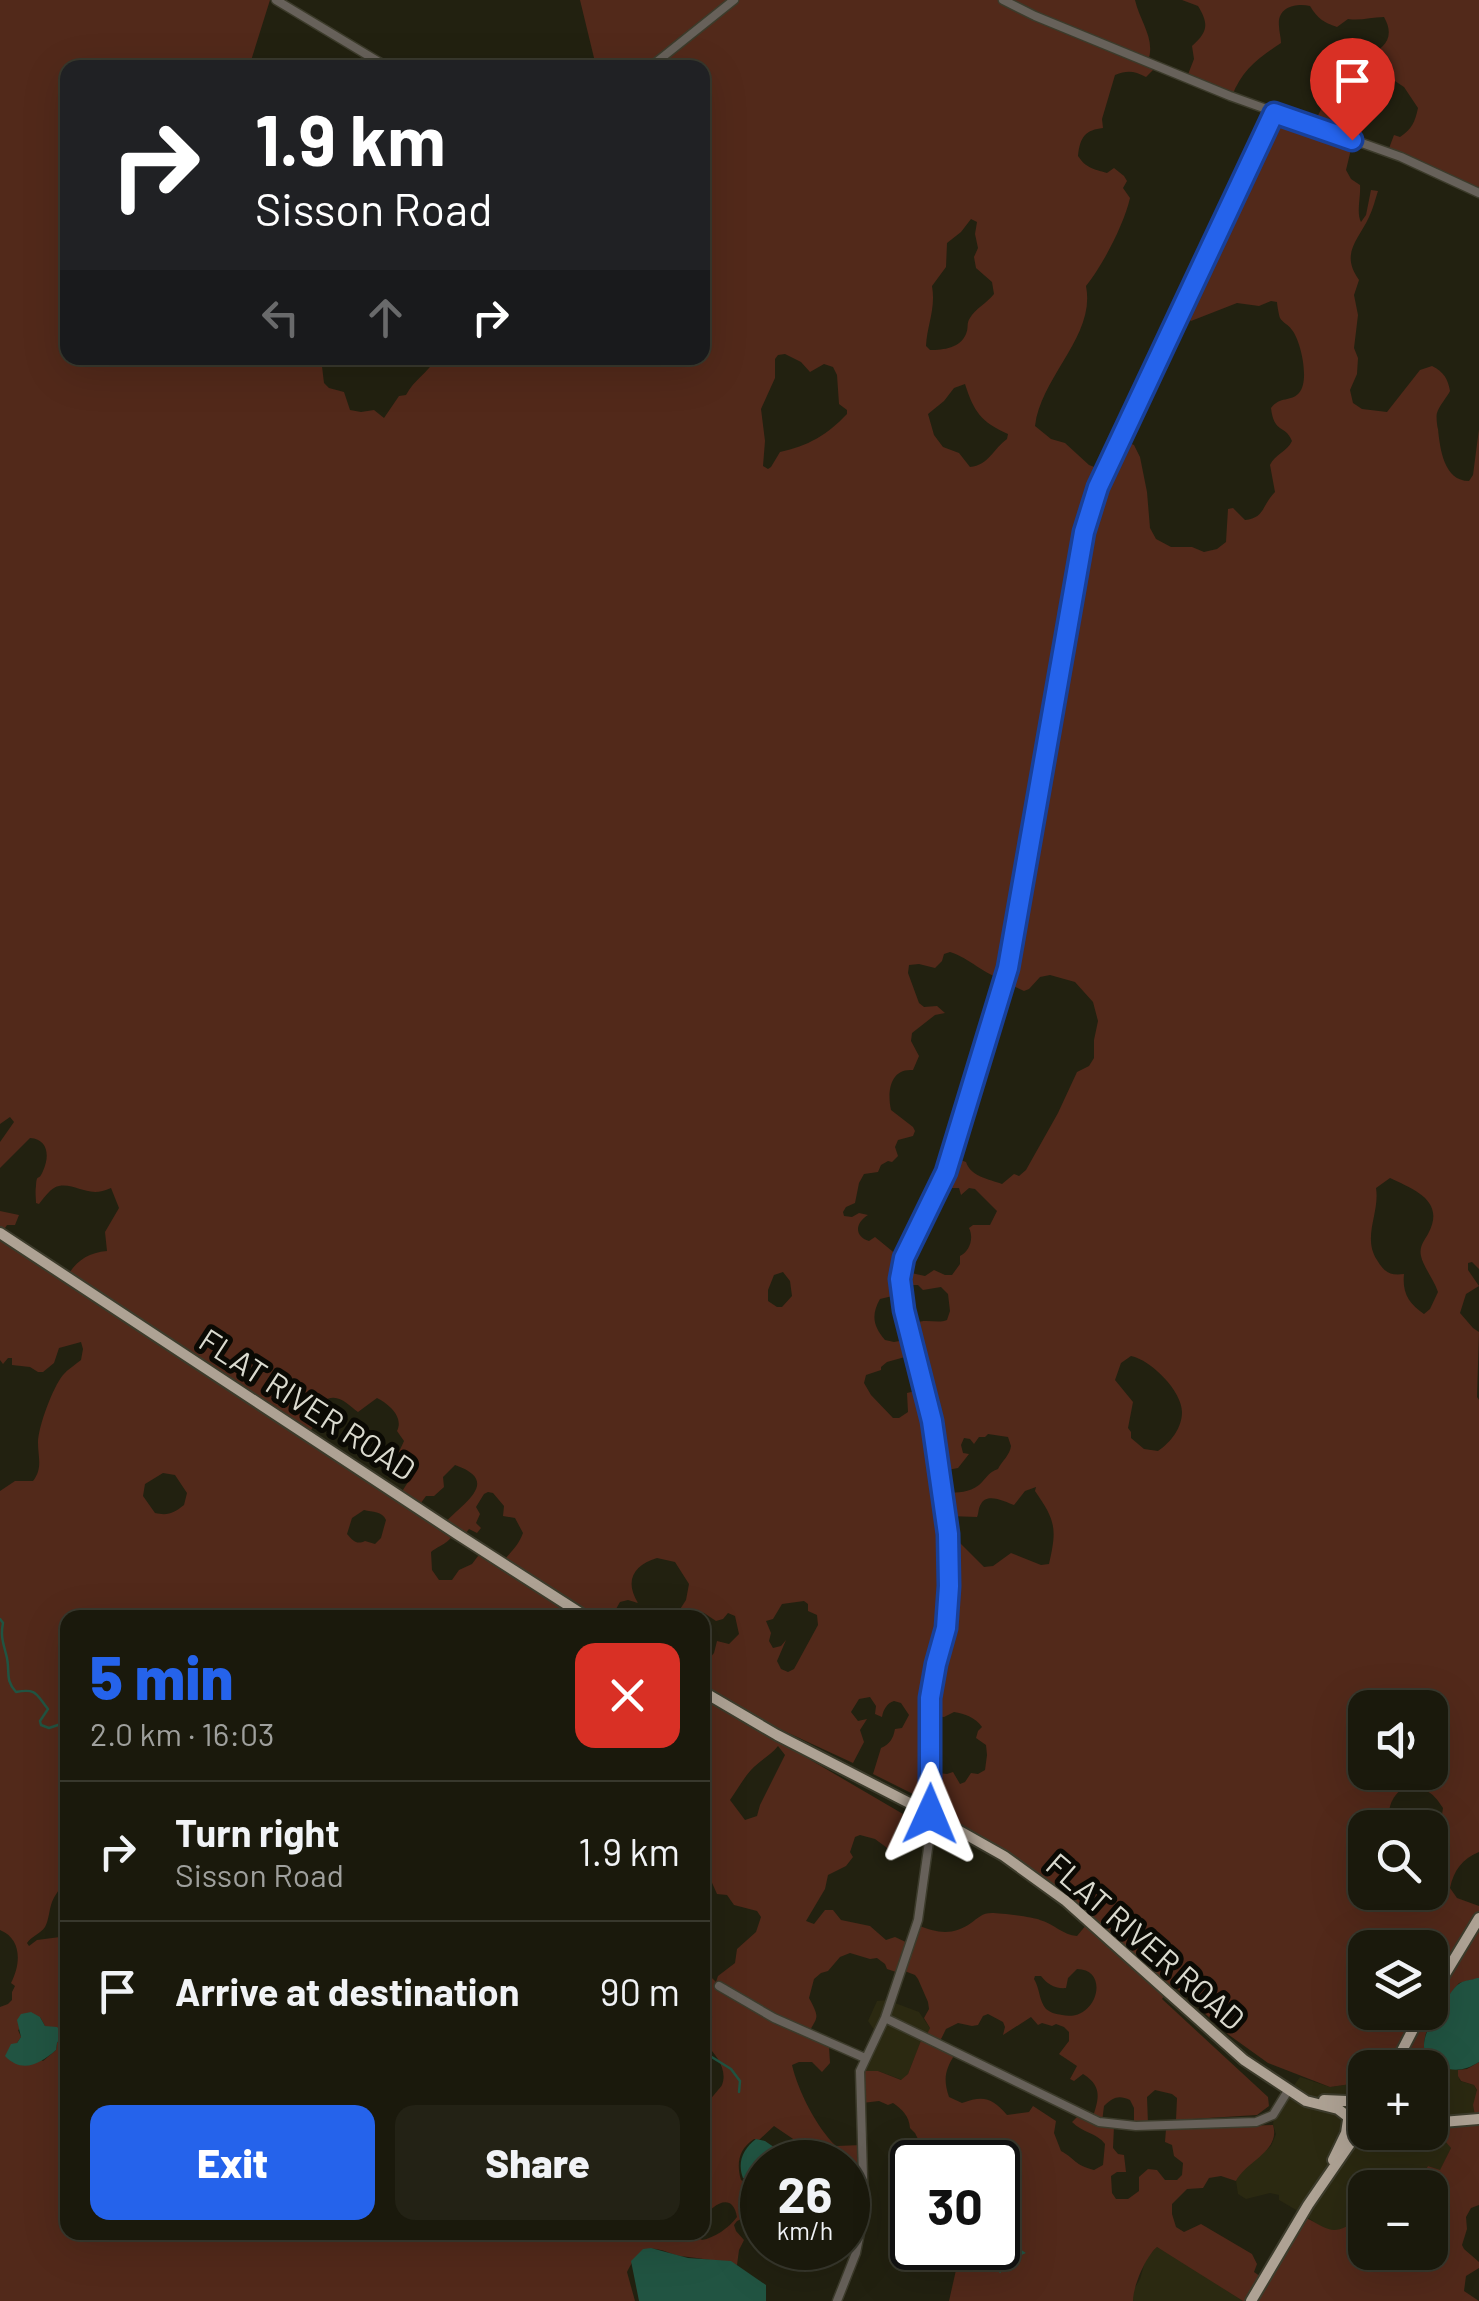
<!DOCTYPE html>
<html lang="en">
<head>
<meta charset="utf-8">
<style>
  :root { --surface:#1a190c; --page:#232215; --text:#f1f3f6; --muted:#9fa09d; --line:#38382d; --accent:#2563eb }
  body { margin:0; font-family:Barlow,sans-serif; background:var(--page); color:var(--text); height:100vh; display:flex; flex-direction:column; font-size:38px; white-space:nowrap }
  * { box-sizing:border-box; margin:0 }
  p { font-size:32px; color:var(--muted) }
  .icon { flex:none; width:55px; height:55px; fill:none; stroke:currentColor; stroke-width:2; stroke-linecap:round; stroke-linejoin:round }
  .map { position:relative; flex:1; overflow:hidden }
  .details { position:absolute; left:60px; top:1610px; width:650px; height:630px; display:flex; flex-direction:column; background:var(--surface); border-radius:20px; box-shadow:0 10px 40px #0002,0 0 0 2px var(--line) }
  .details>* { flex:none }
  .hud { position:absolute; left:60px; top:60px; width:650px; height:305px; border-radius:20px; box-shadow:0 10px 40px #0002,0 0 0 2px var(--line); background:#202124; color:#fff; overflow:hidden }
  .buttons { position:absolute; left:1348px; top:1690px; display:grid; gap:20px }
  .buttons a { display:grid; place-items:center; width:100px; height:100px; border-radius:20px; background:var(--surface); box-shadow:0 10px 40px #0002,0 0 0 2px var(--line); font-size:50px }
  .speed { position:absolute; left:740px; top:2140px; display:flex; gap:20px; font-size:50px; font-weight:700; text-align:center }
  .speed>* { display:grid; place-content:center; width:130px; height:130px; border-radius:50%; background:var(--surface); box-shadow:0 10px 40px #0002,0 0 0 2px var(--line); line-height:1 }
  .speed small { font-size:25px; font-weight:400 }
  .speed .limit { border:5px solid #111; border-radius:15px; background:#fff; color:#111 }
  .pin { position:absolute; display:grid; place-items:center; width:85px; height:85px; color:#fff; margin:-102px -42px; border-radius:50% 50% 50% 0; rotate:-45deg; box-shadow:0 0 10px #0007 }
  .pin .icon { rotate:45deg }
  .me { position:absolute; width:110px; margin:-55px; rotate:1deg; stroke-linejoin:round; filter:drop-shadow(0 0 8px #0008) }
  .turn { display:flex; align-items:center; gap:35px; height:210px; padding:0 30px; font-size:45px }
  .turn .icon { width:130px; height:130px; stroke-width:2.5 }
  .turn b { display:block; font-size:70px; line-height:85px }
  .lanes { display:flex; align-items:center; height:95px; padding:0 30px; background:#0003; justify-content:center; gap:50px; direction:ltr }
  .lanes .off { opacity:.35 }
  .round { display:grid; place-items:center; flex:none; width:105px; height:105px; border-radius:20px; background:var(--page) }
  .headline { display:flex; align-items:center; justify-content:space-between; height:170px; padding:0 30px }
  h1 { font-size:60px; font-weight:800; line-height:75px; color:var(--accent) }
  .button { display:flex; gap:20px; margin-top:auto; padding:20px 30px }
  .button a { flex:1; height:115px; border-radius:20px; background:var(--accent); color:#fff; font-size:40px; font-weight:800; line-height:115px; text-align:center }
  .button a+a { background:var(--page); color:var(--text) }
  ul { padding:0; list-style:none }
  li { display:flex; align-items:center; gap:30px; height:140px; padding:0 30px; border-top:2px solid var(--line) }
  li div { flex:1 }
  li b { display:block; font-size:38px }
  li em { font-style:normal }
  .map>svg:first-child { display:block }
</style>
</head>
<body>
<div class="map">
<svg width="1479" height="2301" viewBox="0 0 1479 2301">
  <rect width="100%" height="100%" fill="#222110"/>
  <!-- built -->
  <path fill="#2b2911" d="M887,2000L919,2012L930,2028L925,2038L922,2039L908,2074L902,2080L878,2071H863L877,2034L868,2021L877,2001Z
    M1407,2051L1425,2055L1433,2064L1458,2070L1460,2081L1474,2085L1477,2091V2120L1450,2145L1451,2148L1440,2171L1428,2166L1425,2173L1434,2179L1430,2188H1365V2217L1348,2228L1333,2231L1322,2228L1303,2214L1279,2200V2195L1270,2193L1246,2199L1238,2194L1236,2181L1241,2171L1271,2146L1276,2134L1273,2125L1274,2113L1300,2077L1330,2087L1351,2084L1365,2077V2132H1430V2068L1371,2067L1374,2063L1383,2058Z
    M1157,2247L1194,2269L1243,2301H1133V2291L1140,2279L1146,2258Z"/>
  <!-- green -->
  <path fill="#52291a" fill-rule="evenodd" d="M0,0H270L249,67L68,68V358H321L324,383L329,388L344,392L350,410L361,412L374,410L384,418L399,396L406,395C414,380 428,372 437,358H702V68L597,67L593,64L595,62L580,0H1135C1140,22 1156,39 1148,61L1156,67L1146,77C1134,71 1128,70 1115,75L1102,119L1103,128C1086,130 1080,136 1078,156C1086,168 1093,169 1107,173L1114,168L1124,176L1127,181L1123,188L1130,198C1124,224 1103,265 1086,286C1096,336 1041,376 1035,426L1051,439L1065,443L1089,465L1105,471L1121,439L1134,445L1140,457L1147,492L1150,528L1156,539L1171,547H1192L1204,552L1217,549L1226,542L1228,509L1233,508L1245,520C1265,518 1262,505 1275,492L1270,465C1275,454 1287,452 1292,441C1285,424 1274,434 1271,408C1280,396 1291,402 1299,393C1310,381 1301,341 1292,330C1289,325 1283,323 1280,318C1279,316 1277,304 1277,302L1271,301L1259,306L1237,303L1191,321L1180,313L1275,113L1313,126L1325,101L1339,104C1351,97 1363,85 1364,71C1364,57 1360,68 1367,55C1386,49 1395,36 1384,17C1371,17 1361,21 1348,19L1337,27C1323,22 1318,19 1310,6C1296,3 1277,7 1279,26C1279,32 1281,37 1281,43C1258,58 1242,70 1232,96L1187,77L1194,59L1192,46C1208,32 1209,24 1198,6L1182,0H1479V192L1388,151L1394,135L1400,137C1412,129 1415,122 1418,108L1404,87L1395,81L1387,87L1382,86C1365,97 1357,119 1350,137L1353,141L1346,170L1351,179L1360,185C1361,197 1356,212 1361,222L1366,215L1371,190L1378,191C1375,200 1373,209 1369,217C1358,241 1340,253 1359,280L1354,295L1358,315L1354,348L1358,358L1357,374L1350,390L1353,403L1362,409L1387,412L1420,370L1432,366C1444,372 1448,379 1450,391C1447,397 1439,406 1437,413C1436,416 1437,426 1438,429C1440,449 1444,481 1469,481L1473,475L1479,429V1269L1472,1262L1468,1263V1270L1479,1286L1466,1294L1460,1313L1473,1328L1479,1332L1477,1397L1479,1400V1852C1462,1859 1454,1870 1450,1888L1457,1898L1479,1906V1978L1459,1983C1443,2004 1419,2027 1425,2055C1406,2050 1385,2051 1371,2067L1365,2068V2077L1351,2084L1330,2087L1268,2063L1229,2035L1172,1984L1162,1999L1268,2097L1269,2106L1257,2115L1176,2120L1177,2098L1172,2094L1155,2090L1147,2097L1148,2124L1134,2125V2108L1130,2100C1119,2095 1113,2097 1104,2106L1102,2122L1114,2126L1113,2148L1118,2154L1124,2155L1126,2172H1117L1111,2176L1112,2193L1116,2199H1128L1139,2191V2177L1148,2169L1157,2170L1165,2180H1177L1182,2175L1183,2163L1174,2156L1172,2145L1165,2142L1166,2129L1273,2125C1281,2151 1246,2161 1236,2181L1221,2176L1209,2178L1203,2188L1187,2189L1172,2204V2214L1176,2227L1184,2232L1201,2224L1252,2254L1257,2264L1254,2272L1264,2279L1303,2216C1336,2234 1331,2235 1365,2217V2252H1430V2188L1434,2179L1424,2173L1428,2166L1440,2170L1451,2148L1445,2141L1443,2125L1476,2120L1473,2105L1477,2090L1474,2085L1461,2081L1458,2076V2070L1467,2069L1479,2062V2205L1471,2208L1466,2217L1467,2229L1462,2245L1464,2249L1479,2262V2268L1466,2276L1464,2291L1479,2301H1243L1157,2247C1146,2256 1133,2286 1133,2301H949L961,2248H998V2162H928L912,2157L906,2183L912,2189V2223L901,2232L897,2231C887,2210 889,2176 898,2154L913,2150L920,2143L915,2133L910,2128C909,2116 903,2110 893,2103L888,2105L879,2101L862,2103L863,2071H878L901,2080L908,2074L922,2038H925L930,2028L924,2018L929,2009L928,2002L918,1979L915,1975L902,1970L899,1973L887,1969L885,1964L877,1958L870,1959L850,1953L840,1957L828,1971L821,1973L814,1979L809,1998C821,2020 817,2016 807,2036L829,2047L830,2063L822,2072L812,2062H799L792,2065C798,2091 817,2128 836,2146L862,2145L863,2176L848,2173V2162H827L774,2126L759,2140L754,2139C739,2149 736,2163 741,2180L758,2190L753,2194L752,2214L737,2221L734,2225L736,2231L744,2240L739,2250L737,2265C718,2261 700,2258 680,2256C670,2254 659,2247 649,2249C638,2252 632,2262 627,2272L635,2301H0V2007L8,2004L12,2000V1992L15,1986L11,1983C21,1964 22,1939 0,1930V1491L15,1481H33C43,1468 38,1457 38,1443C38,1427 53,1387 63,1375C68,1369 75,1365 81,1360L83,1349L81,1342L59,1348L54,1363L43,1372H38L30,1367L12,1365V1358H8L3,1364L0,1360V1211L19,1215L15,1225H7L1,1234L66,1278C76,1261 87,1253 107,1251L105,1232L119,1208L111,1188C88,1199 77,1183 59,1186C51,1187 44,1198 39,1204L36,1203C36,1198 35,1192 36,1186C37,1172 38,1183 43,1171C50,1156 48,1139 30,1138L0,1168V1142L14,1122L10,1117L0,1124ZM971,219L977,222L975,234L978,248L974,257L976,268L992,282L994,294C987,303 975,309 970,318C966,324 969,327 966,334C960,348 944,350 930,350L926,346C927,325 936,309 932,286L946,267L947,243L961,232ZM785,354L801,362L810,372L824,364L833,367L837,375L839,404L847,410V414C827,435 808,446 780,452L771,467L768,469L763,466L765,441L761,409L775,378V359L778,355ZM965,384C974,412 981,422 1008,434L1007,439C993,449 989,465 970,467L959,453L943,447L934,435L928,414L944,401L954,388ZM950,952C970,958 984,975 1005,980V982L1024,991L1029,989L1040,977L1050,975L1075,982L1093,1002L1098,1021L1094,1040V1058L1089,1066L1077,1072L1058,1113L1026,1170L1019,1176L1014,1174L1002,1184C989,1179 971,1177 966,1162L952,1157L942,1184L952,1188H959L961,1195L969,1188L975,1189L997,1211L990,1225H973L969,1228C974,1238 970,1251 960,1256V1264L952,1275H945L934,1270L925,1276L902,1271L903,1260L875,1237L869,1241C854,1236 855,1223 868,1215L859,1213L852,1217L844,1216L843,1212L846,1207L855,1203L859,1183L864,1174L878,1172L881,1165L888,1161L892,1162L898,1156L895,1147L898,1140L913,1136L915,1131L913,1127L891,1110C887,1092 890,1068 913,1070L919,1056L911,1041L912,1033L935,1015L945,1013L937,1006L924,1007L919,1003L908,973L909,965L919,964L935,968L942,961L944,954ZM1390,1178C1415,1190 1446,1201 1428,1234C1424,1241 1419,1247 1421,1256C1423,1266 1434,1280 1438,1292L1430,1309L1424,1314C1409,1304 1402,1293 1404,1274C1390,1276 1384,1272 1377,1260C1362,1237 1380,1213 1376,1188ZM783,1272L790,1281L792,1296L782,1307H777L768,1301V1290L774,1275ZM901,1285H918L923,1290L941,1287L948,1294L950,1311L947,1320C937,1324 927,1318 915,1323L928,1385L924,1389L907,1393L908,1412L899,1418H893L871,1395L864,1383L866,1375L881,1370V1367L887,1362L912,1355L910,1339L894,1342L885,1340C873,1326 871,1315 880,1299L901,1294ZM1131,1356C1151,1360 1182,1391 1182,1412C1182,1428 1171,1442 1158,1451L1144,1449L1131,1438V1432L1128,1428L1133,1402L1115,1380L1121,1363ZM315,1395L327,1399C340,1394 348,1405 358,1412L377,1398C389,1404 404,1417 397,1431L404,1441L399,1452L415,1468L414,1473L399,1496L308,1436L317,1419L308,1408L310,1400ZM988,1434L1008,1437L1011,1446C1010,1455 1002,1461 998,1469C987,1473 987,1478 979,1485C969,1493 958,1492 947,1493L942,1471L958,1468L969,1454L963,1453L961,1445L964,1438L970,1439L974,1444L979,1437H985ZM455,1465C504,1482 459,1505 443,1525L418,1507L426,1496H434L444,1487L443,1477ZM163,1473L175,1475L187,1493L184,1505C174,1513 168,1516 155,1513L143,1496L145,1484ZM1036,1487L1035,1491C1056,1521 1057,1529 1049,1564L1041,1565L1011,1553L993,1566L984,1567L960,1543H951L950,1516L977,1517C979,1513 978,1508 981,1504C987,1492 1006,1502 1014,1505L1025,1491ZM488,1492L493,1493L504,1506L503,1516L515,1518L523,1533C518,1547 510,1552 501,1564L481,1552L472,1564L459,1570L452,1580H439L432,1570L431,1552C441,1544 445,1546 454,1534L462,1538L469,1529L477,1533L481,1528L476,1523L480,1514L476,1507L484,1494ZM364,1510C373,1512 382,1511 386,1520L381,1538L375,1544L365,1541C357,1545 353,1541 347,1534L352,1518ZM657,1558L675,1562L689,1584L686,1600L675,1617L685,1616L694,1611L704,1613L716,1621L723,1619L728,1613L735,1616L739,1634L729,1644L717,1641L714,1653L703,1666V1676L708,1680L705,1686L769,1724L853,1763L864,1742L860,1730L867,1719L858,1721L851,1712L859,1699L870,1697L876,1706L875,1714L882,1717C883,1710 887,1703 894,1701L901,1703L909,1715L902,1728L895,1729C893,1739 890,1744 881,1748L873,1774L921,1798H927L929,1817L1044,1886L1087,1924L1077,1936C1063,1935 1054,1924 1040,1920C1033,1917 1000,1913 992,1913C982,1913 978,1918 971,1923C953,1936 937,1933 917,1925L910,1944L895,1937L886,1940L870,1926L841,1920L833,1910H825L814,1924L806,1921L825,1889L828,1875L846,1866L853,1857L850,1852L855,1837L860,1835L875,1839L898,1856L902,1852L896,1845L893,1836L903,1814L703,1697V1874L709,1876L717,1894L727,1895L734,1905L757,1911L761,1917L756,1932L737,1949L735,1963L718,1976L716,1982L703,1969V2008H711C714,2021 710,2032 706,2045C716,2054 728,2070 722,2085C721,2087 711,2098 710,2100V2111L703,2117V2219C712,2204 733,2191 737,2217C729,2228 714,2238 702,2240L695,2236L696,2232H68V2006L59,1995L58,1986L67,1971V1943L60,1937L37,1940L29,1946L27,1943C32,1936 40,1934 45,1927C49,1920 49,1910 52,1902C55,1894 61,1889 63,1881C69,1857 53,1848 68,1825V1618L623,1617L618,1614L616,1609L620,1602L628,1600L638,1603C624,1580 634,1565 657,1558ZM804,1601L808,1604V1611L817,1615L818,1625L794,1669L788,1672L781,1669L777,1661L786,1640L781,1646L773,1648L769,1641L771,1633L766,1621L773,1619L782,1604ZM1365,1708H1430V1772H1365ZM954,1712C965,1714 975,1717 982,1727L978,1731L976,1738L986,1745L987,1755L985,1770L978,1774L971,1773L965,1782L960,1784L953,1772L947,1774L931,1772L930,1716L944,1717ZM778,1746L785,1755L760,1805L757,1816L745,1820L730,1800C737,1790 743,1779 751,1770C760,1760 770,1756 778,1746ZM1405,1787C1426,1790 1431,1789 1443,1808L1437,1847L1443,1867L1441,1878L1430,1887V1892H1365V1828H1388C1388,1811 1389,1797 1405,1787ZM1365,1948H1430V2012H1365ZM1077,1969C1111,1969 1097,2023 1062,2015C1056,2014 1051,2013 1046,2009C1039,2001 1040,1989 1034,1979L1035,1976H1041C1047,1984 1055,1989 1066,1988L1068,1978ZM988,2014L1003,2022L1005,2027L1003,2035L1031,2017L1038,2025L1042,2023L1052,2026L1056,2024L1064,2027L1069,2032V2041L1059,2054L1077,2066L1070,2079L1074,2081L1083,2074C1104,2087 1098,2100 1092,2120L1079,2115L1072,2122C1083,2133 1097,2133 1105,2144L1103,2165L1094,2170C1074,2165 1076,2159 1061,2151L1054,2133L1056,2121L1033,2106L1029,2112L1007,2115C992,2098 984,2095 962,2103L949,2097C943,2079 945,2070 955,2054L938,2045L946,2029L958,2023L972,2026L978,2025L983,2016ZM40,2017L45,2026L62,2036L57,2043L56,2050L43,2061L17,2043L21,2037L18,2030Z"/>
  <!-- water -->
  <path fill="#215442" d="M1477,1978H1479V2062C1466,2070 1456,2072 1441,2067C1407,2055 1432,2019 1446,2000C1450,1994 1455,1985 1462,1982C1467,1980 1472,1980 1477,1978Z
    M31,2012L40,2017L45,2026L57,2027L62,2032V2036L57,2043L56,2050C40,2064 22,2074 5,2056L11,2044L17,2043L21,2037L17,2020L21,2014Z
    M756,2139L765,2141L787,2156L784,2162H762V2182L743,2178C737,2162 743,2149 756,2139Z
    M1006,2240L1026,2253L1019,2256L1018,2266H1010L1000,2273L987,2262L1001,2241Z
    M651,2248L688,2258L731,2261L766,2285V2301H639L631,2261L643,2249Z"/>
  <g fill="none" stroke-linecap="round" stroke-linejoin="round">
    <!-- stream -->
    <path stroke="#215442" stroke-width="2.5" d="M0,1619L3,1623C0,1637 4,1645 7,1658C10,1673 5,1680 16,1692C37,1688 36,1694 48,1709L40,1721L41,1725L49,1728L61,1724L64,1735L68,1739
      M702,2051L731,2069L740,2081L739,2092"/>
    <!-- minor casing -->
    <g stroke="#3c3b2b" stroke-width="11">
      <path id="minor" d="M276,0L389,68
        M1003,0L1035,16L1230,96L1401,157L1479,193
        M649,68L734,0
        M719,1986L774,2018L865,2058
        M885,2018L1099,2122L1136,2126L1256,2122L1273,2115L1289,2089
        M837,2301L856,2253L864,2212L860,2071L885,2018L918,1920L931,1827L930,1697L946,1629L949,1586V1535L942,1478L932,1421L900,1289L904,1258L946,1172L1005,983L1082,539L1098,487L1274,113"/>
    </g>
    <!-- major casing -->
    <g stroke="#3c3b2b" stroke-width="14">
      <path id="major" d="M0,1233L457,1534L588,1618
        M702,1691L777,1735L919,1808L1004,1856L1066,1901L1244,2060L1306,2101L1338,2109L1347,2116
        M1430,1999L1479,1918
        M1393,2068L1422,2012
        M1324,2100L1347,2101L1365,2096
        M1430,2123L1479,2119
        M1333,2160L1346,2133L1348,2120
        M1251,2301L1308,2205L1354,2138L1363,2129"/>
    </g>
    <!-- minor -->
    <use href="#minor" stroke="#67615a" stroke-width="8"/>
    <!-- major -->
    <use href="#major" stroke="#aea294" stroke-width="10"/>
  </g>
  <g fill="none" stroke-linecap="round" stroke-linejoin="round">
    <!-- route casing -->
    <g stroke="#184099" stroke-width="25">
      <path id="route" d="M930,1814V1698L936,1664L946,1628L949,1586L948,1534L932,1421L904,1310L900,1279L904,1258L946,1172L1008,968L1084,532L1098,487L1274,113L1352,140"/>
    </g>
    <!-- route -->
    <use href="#route" stroke="#2563eb" stroke-width="18"/>
  </g>
  <g text-anchor="middle" stroke-width="10" stroke-linejoin="round" paint-order="stroke">
    <!-- street labels -->
    <g font-size="32" fill="#dadacf" stroke="#0b0a04">
      <text transform="translate(307 1405) rotate(33)" y="11">FLAT RIVER ROAD</text>
      <text transform="translate(1145 1942) rotate(41)" y="11">FLAT RIVER ROAD</text>
    </g>
  </g>
</svg>
<div class="buttons">
<a><svg class="icon" aria-label="sound" viewBox="0 0 24 24"><path d="M4 9h4l5-4v14l-5-4H4zM17 9q2 3 0 6"/></svg></a>
<a><svg class="icon" aria-label="search" viewBox="0 0 24 24"><circle cx="10" cy="10" r="6"/><path d="M15 15l6 6"/></svg></a>
<a><svg class="icon" aria-label="layers" viewBox="0 0 24 24"><path d="M12 4l9 5-9 5-9-5zM3 14l9 5 9-5"/></svg></a>
<a>+</a>
<a>−</a>
</div>
<div class="speed"><div>26<small>km/h</small></div><div class="limit">30</div></div>
<div class="pin" style="left:1352px;top:140px;background:#d93025"><svg class="icon" aria-label="arrive" viewBox="0 0 24 24"><path d="M6 21V4h12l-3 4 3 4H6"/></svg></div>
<svg class="me" style="left:930px;top:1814px" viewBox="-20 -20 40 40"><path d="M0-17L14 15 0 8-14 15z" fill="#2563eb" stroke="#fff" stroke-width="4"/></svg>
<div class="hud">
<div class="turn"><svg class="icon" aria-label="right" viewBox="0 0 24 24"><path d="M7 20v-9h11M14 6l5 5-5 5"/></svg><div><b>1.9 km</b>Sisson Road</div></div>
<div class="lanes"><svg class="icon off" aria-label="left" viewBox="0 0 24 24"><path d="M17 20v-9H6M10 6l-5 5 5 5"/></svg><svg class="icon off" aria-label="ahead" viewBox="0 0 24 24"><path d="M12 20V5M6 11l6-6 6 6"/></svg><svg class="icon" aria-label="right" viewBox="0 0 24 24"><path d="M7 20v-9h11M14 6l5 5-5 5"/></svg></div>
</div>
<section class="details">
<div class="headline"><div><h1>5 min</h1><p>2.0 km · 16:03</p></div><a class="round" style="background:#d93025;color:#fff"><svg class="icon" aria-label="close" viewBox="0 0 24 24"><path d="M6 6l12 12M18 6L6 18"/></svg></a></div>
<ul>
<li><svg class="icon" aria-label="right" viewBox="0 0 24 24"><path d="M7 20v-9h11M14 6l5 5-5 5"/></svg><div><b>Turn right</b><p>Sisson Road</p></div><em>1.9 km</em></li>
<li><svg class="icon" aria-label="arrive" viewBox="0 0 24 24"><path d="M6 21V4h12l-3 4 3 4H6"/></svg><div><b>Arrive at destination</b></div><em>90 m</em></li>
</ul>
<div class="button"><a>Exit</a><a>Share</a></div>
</section>
</div>
</body>
</html>
